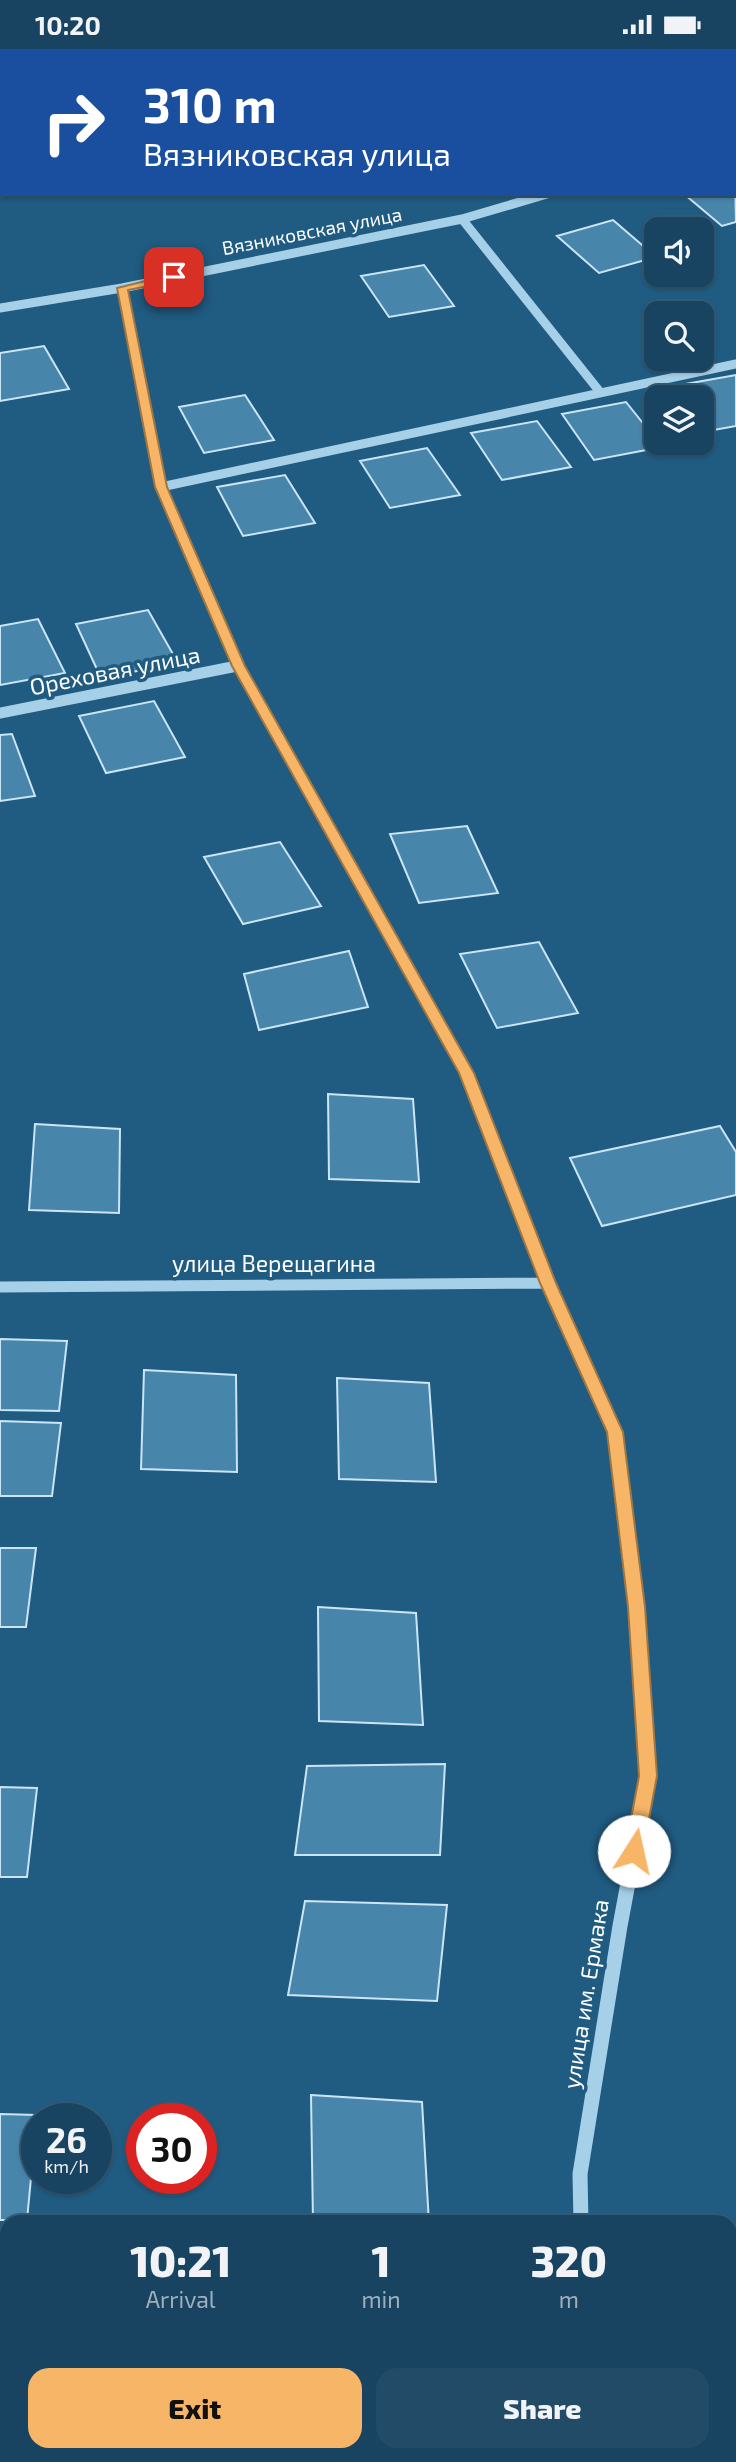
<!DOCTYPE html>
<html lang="en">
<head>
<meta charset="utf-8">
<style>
  :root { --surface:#184461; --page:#214b67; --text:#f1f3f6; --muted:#9fb0bd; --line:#365c76; --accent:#f6b567 }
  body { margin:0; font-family:"Exo 2",sans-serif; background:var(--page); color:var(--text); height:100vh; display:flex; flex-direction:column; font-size:26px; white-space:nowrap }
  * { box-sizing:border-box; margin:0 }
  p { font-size:23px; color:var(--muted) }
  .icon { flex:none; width:38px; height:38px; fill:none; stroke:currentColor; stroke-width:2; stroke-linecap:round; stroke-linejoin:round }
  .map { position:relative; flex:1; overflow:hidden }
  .sheet { position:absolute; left:0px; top:2166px; width:737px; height:247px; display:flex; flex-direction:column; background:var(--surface); border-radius:21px 21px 0 0; box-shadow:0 2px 5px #0004,0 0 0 2px var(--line) }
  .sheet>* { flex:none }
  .top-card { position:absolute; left:0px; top:0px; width:737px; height:147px; box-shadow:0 2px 5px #0004,0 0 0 2px var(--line); background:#1a4fa0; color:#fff; overflow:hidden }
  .controls { position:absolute; left:644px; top:168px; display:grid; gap:14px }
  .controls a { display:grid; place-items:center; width:70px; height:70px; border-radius:14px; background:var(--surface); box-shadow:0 2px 5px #0004,0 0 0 2px var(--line); font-size:35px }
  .speed { position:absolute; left:21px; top:2054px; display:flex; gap:14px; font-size:35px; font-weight:700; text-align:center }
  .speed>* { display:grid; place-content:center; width:91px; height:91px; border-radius:50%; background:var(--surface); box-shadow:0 2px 5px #0004,0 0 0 2px var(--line); line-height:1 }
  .speed small { font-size:18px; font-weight:400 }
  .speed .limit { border:10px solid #d22; background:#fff; color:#111 }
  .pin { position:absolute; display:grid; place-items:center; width:60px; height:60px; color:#fff; margin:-30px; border-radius:14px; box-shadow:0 4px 10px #0006 }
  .me { position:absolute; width:77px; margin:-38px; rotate:10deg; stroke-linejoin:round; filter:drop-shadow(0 0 5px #0008) }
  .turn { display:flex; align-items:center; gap:24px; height:147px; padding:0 28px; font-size:32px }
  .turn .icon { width:91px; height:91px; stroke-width:2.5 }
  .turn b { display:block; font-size:49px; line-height:60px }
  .eta { display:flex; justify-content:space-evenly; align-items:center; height:119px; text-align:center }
  .eta b { font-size:42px; font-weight:800; line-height:49px }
  .button { display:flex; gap:14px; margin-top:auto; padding:14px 28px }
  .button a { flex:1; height:80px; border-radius:21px; background:var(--accent); color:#111; font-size:28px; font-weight:800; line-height:80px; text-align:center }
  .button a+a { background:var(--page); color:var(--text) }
  .status { display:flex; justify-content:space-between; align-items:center; height:49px; padding:0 35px; background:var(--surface); direction:ltr }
  .status svg { height:19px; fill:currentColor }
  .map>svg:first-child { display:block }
</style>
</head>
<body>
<div class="status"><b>10:20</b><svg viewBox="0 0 49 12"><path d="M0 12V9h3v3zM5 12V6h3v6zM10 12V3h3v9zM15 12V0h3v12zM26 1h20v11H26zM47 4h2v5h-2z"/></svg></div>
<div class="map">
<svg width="736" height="2413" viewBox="0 0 736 2413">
  <rect width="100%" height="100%" fill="#205b81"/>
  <!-- building -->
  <path fill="#4885ab" stroke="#cae5f6" stroke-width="2" d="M359,0H421L358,2Z
    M735,128L736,173L722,177L684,145H735Z
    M613,171L656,208L599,224L557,187Z
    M424,216L454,257L389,268L361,227Z
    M44,297L69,340L0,352V304Z
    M736,326V377L714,381L702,365V348H689L680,336Z
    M245,346L274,391L204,404L179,358Z
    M626,353L662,398L594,411L562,365Z
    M537,372L571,418L502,431L471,384Z
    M427,399L460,446L390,459L360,412Z
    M285,426L315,474L243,487L217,438Z
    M148,561L178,614L101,629L76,575Z
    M38,570L65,624L0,636V577Z
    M154,652L185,708L106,724L79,667Z
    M12,685L35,747L0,752V686Z
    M467,777L498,844L419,854L390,785Z
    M280,793L321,857L243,875L204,808Z
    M539,893L578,964L497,979L460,905Z
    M349,902L368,958L259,981L244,925Z
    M328,1045L413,1050L419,1133L329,1130Z
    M35,1075L120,1080L119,1164L29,1161Z
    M720,1077L736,1103V1146L602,1177L570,1109Z
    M0,1290L67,1292L59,1362L0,1361Z
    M144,1321L236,1326L237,1423L141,1420Z
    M337,1329L429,1334L436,1433L339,1430Z
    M0,1372L61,1374L52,1447H0Z
    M0,1499H36L26,1578H0Z
    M318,1558L416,1564L423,1676L319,1672Z
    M445,1715L440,1806H295L307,1717Z
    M0,1738L37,1739L27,1828H0Z
    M305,1852L447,1856L437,1952L288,1946Z
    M311,2046L422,2053L429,2174H313Z
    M0,2065L37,2066L27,2171H0Z
    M736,2181V2413H735L730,2182Z
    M0,2215L7,2216V2328H0Z
    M302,2406H424L425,2413H302Z"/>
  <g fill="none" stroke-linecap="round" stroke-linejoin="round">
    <!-- minor-far2 -->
    <path stroke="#a6cfe8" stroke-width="9" d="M462,170L600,343
      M122,239L161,438L239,619
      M0,259L122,239L462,170L547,145
      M161,438L736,315
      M228,619L238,617"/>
    <!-- minor-far1 -->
    <path stroke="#a6cfe8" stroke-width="11" d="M238,617L467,1024L548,1234L615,1383L618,1408
      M0,664L237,617
      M0,1238L548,1234"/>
    <!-- minor -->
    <path stroke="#a6cfe8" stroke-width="15" d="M581,2174L580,2125L620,1877L648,1727L637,1558L618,1406
      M587,2406V2413"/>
  </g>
  <!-- route -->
  <path fill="#f6b567" stroke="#a07643" stroke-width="2" d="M174,225L179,226V231L128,241L167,438L245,617L474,1024L556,1234L623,1383L645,1558L657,1727L643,1802L640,1808L634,1810L627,1808L625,1802L639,1727L628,1558L607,1383L540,1234L459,1024L232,617L155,438L117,239Z"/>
  <g text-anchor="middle" stroke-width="7" stroke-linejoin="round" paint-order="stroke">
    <!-- far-street labels -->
    <g font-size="19" fill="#fff" stroke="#205b81">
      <text transform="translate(312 182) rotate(-11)" y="7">Вязниковская улица</text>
    </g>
    <!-- street labels -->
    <g font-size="23" fill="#fff" stroke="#205b81">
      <text transform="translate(115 622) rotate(-11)" y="8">Ореховая улица</text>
      <text x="274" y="1223">улица Верещагина</text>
      <text transform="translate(586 1945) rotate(-81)" y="8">улица им. Ермака</text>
    </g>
  </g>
</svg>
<div class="controls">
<a><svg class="icon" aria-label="sound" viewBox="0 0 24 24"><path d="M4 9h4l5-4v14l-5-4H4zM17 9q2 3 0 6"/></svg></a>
<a><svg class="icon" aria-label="search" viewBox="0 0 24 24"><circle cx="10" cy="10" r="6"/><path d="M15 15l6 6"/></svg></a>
<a><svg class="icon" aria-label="layers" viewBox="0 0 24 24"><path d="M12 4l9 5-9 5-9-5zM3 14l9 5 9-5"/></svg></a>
</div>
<div class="speed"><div>26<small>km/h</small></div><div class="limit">30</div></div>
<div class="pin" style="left:174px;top:228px;background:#d93025"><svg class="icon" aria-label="arrive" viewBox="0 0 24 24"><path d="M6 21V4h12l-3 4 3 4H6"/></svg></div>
<svg class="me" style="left:634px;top:1802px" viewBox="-20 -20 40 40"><circle r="19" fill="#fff"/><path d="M0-13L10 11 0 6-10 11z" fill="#f6b567"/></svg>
<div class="top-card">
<div class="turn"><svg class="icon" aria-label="right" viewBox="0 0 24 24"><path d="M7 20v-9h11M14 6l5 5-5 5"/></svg><div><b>310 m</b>Вязниковская улица</div></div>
</div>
<section class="sheet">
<div class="eta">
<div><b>10:21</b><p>Arrival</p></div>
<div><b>1</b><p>min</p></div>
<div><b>320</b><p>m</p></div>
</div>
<div class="button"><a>Exit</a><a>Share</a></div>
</section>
</div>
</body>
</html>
